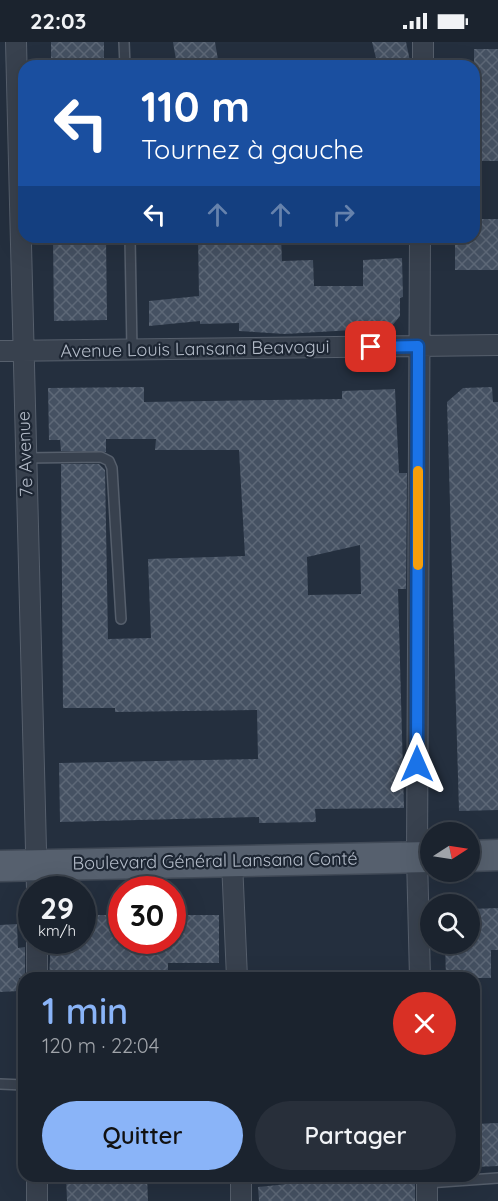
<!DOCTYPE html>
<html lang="fr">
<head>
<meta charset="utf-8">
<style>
  :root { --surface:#1b232e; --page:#282f3a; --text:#f1f3f6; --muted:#a0a4aa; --line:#39404a; --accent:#8ab4f8 }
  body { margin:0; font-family:Quicksand,sans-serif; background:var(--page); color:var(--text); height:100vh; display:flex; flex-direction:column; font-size:22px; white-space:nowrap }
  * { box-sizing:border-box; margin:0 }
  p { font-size:20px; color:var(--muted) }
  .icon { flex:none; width:33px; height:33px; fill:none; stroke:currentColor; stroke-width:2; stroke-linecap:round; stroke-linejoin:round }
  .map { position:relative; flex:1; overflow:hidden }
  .drawer { position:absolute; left:18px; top:930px; width:462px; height:210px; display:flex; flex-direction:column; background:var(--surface); border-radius:18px; box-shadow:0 6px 24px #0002,0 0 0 2px var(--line) }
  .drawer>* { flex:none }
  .hud { position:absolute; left:18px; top:18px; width:462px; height:183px; border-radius:18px; box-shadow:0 6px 24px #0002,0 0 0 2px var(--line); background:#1a4fa0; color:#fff; overflow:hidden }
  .needle { width:39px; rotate:78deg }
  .fabs { position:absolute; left:420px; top:780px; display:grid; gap:12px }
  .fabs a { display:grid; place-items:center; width:60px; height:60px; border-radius:50%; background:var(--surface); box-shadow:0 6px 24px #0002,0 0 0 2px var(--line); font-size:30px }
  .speed { position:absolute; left:18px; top:834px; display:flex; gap:12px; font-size:30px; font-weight:700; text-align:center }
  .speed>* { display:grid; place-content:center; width:78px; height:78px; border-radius:50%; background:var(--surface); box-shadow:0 6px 24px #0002,0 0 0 2px var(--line); line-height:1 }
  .speed small { font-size:15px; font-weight:400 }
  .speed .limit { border:9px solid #d22; background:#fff; color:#111 }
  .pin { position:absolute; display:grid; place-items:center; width:51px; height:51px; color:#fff; margin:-26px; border-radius:12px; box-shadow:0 3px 9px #0006 }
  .me { position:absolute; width:66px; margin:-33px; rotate:0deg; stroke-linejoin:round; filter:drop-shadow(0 0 4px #0008) }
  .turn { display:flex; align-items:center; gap:21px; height:126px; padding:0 24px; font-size:27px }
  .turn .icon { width:78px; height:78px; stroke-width:2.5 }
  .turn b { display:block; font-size:42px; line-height:51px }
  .lanes { display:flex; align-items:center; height:57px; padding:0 24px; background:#0003; justify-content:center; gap:30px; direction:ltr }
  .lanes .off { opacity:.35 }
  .round { display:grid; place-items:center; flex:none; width:63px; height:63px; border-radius:32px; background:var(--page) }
  .summary { display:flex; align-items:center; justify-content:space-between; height:102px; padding:0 24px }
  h1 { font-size:36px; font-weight:600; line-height:45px; color:var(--accent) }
  .cta { display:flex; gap:12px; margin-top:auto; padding:12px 24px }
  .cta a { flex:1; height:69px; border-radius:36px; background:var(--accent); color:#111; font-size:24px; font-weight:600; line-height:69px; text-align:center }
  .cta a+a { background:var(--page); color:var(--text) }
  .status { display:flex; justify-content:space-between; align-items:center; height:42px; padding:0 30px; background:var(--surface); direction:ltr }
  .status svg { height:16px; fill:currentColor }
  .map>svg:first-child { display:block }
</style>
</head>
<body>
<div class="status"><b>22:03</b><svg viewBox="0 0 49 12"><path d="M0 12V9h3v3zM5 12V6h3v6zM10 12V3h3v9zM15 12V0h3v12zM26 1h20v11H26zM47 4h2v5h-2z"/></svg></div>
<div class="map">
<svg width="498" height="1159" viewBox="0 0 498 1159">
  <defs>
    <pattern id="building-cross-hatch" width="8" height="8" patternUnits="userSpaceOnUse" patternTransform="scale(1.5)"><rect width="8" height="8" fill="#455162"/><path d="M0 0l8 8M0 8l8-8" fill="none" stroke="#5d6877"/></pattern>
  </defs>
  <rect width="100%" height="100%" fill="#242f3e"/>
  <!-- building -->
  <path fill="url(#building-cross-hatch)" fill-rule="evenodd" d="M51,0H104V24H51Z
    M173,0H215L219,24H177Z
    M372,0H406L411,24H378Z
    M474,7H498V119H474Z
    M474,177H498V228H455V195H474Z
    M53,195H106L107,278L54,279Z
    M198,195H281L282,219L313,218L314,244H363V218L402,216L403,255L400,256V274L391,285L386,286L285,292L239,289V281L200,282V279L149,284V259L199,254Z
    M144,345V360L342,357V349L395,347L399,431H407L406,547H398L404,766L315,767L316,780L259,781V775L60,780L59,721L258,717L257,668L115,670V666H63L61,422H99L105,428L108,597L151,596L148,517L245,514L239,408H155L156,397H106V410L61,409L60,398H49L48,346ZM360,503L361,552L308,553L307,515Z
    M492,345L493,360H498V768L459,769L447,360L463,346Z
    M498,866V908H491V936H446L445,902H470V867Z
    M82,873H122V898H172V873H219V921H168V936H49L51,898H82Z
    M17,882L18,906L25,905V936H19V949L0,950V883Z
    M498,1081V1124L474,1125V1082Z
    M66,1134H147L148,1159H67Z
    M365,1134H415V1159H259L258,1145Z"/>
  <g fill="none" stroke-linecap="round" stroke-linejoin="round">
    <!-- service casing -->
    <g stroke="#565f6c" stroke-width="12">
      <path id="service" d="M124,0L125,24
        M130,195L132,308
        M25,416L101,415L109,419L112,426L121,577
        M0,1042L24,1043
        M427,1141L498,1136"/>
    </g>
    <!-- minor casing -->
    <g stroke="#565f6c" stroke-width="22">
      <path id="minor" d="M16,0L37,848
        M423,24V0
        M420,195L417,815L420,936
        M0,309L498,303
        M232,819L237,936
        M37,898V936
        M37,1134V1159
        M241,1134V1159
        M427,1134V1159"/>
    </g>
    <!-- primary casing -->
    <g stroke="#414a57" stroke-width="33">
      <path id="primary" d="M470,814L498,813
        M0,824L430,815"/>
    </g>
    <!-- service -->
    <use href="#service" stroke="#38414e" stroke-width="9"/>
    <!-- minor -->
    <use href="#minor" stroke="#38414e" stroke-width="20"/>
    <!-- primary -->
    <use href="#primary" stroke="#56606e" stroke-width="30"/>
  </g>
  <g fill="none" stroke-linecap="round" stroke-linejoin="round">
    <!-- route casing -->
    <g stroke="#114b97" stroke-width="15">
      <path id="route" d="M371,305L418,304L417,722"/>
    </g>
    <!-- route -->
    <use href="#route" stroke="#1a73e8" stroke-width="10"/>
    <!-- slow -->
    <path stroke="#f59e0b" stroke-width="10" d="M418,523V429"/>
  </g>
  <g text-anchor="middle" stroke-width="4.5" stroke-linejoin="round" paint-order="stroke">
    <!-- street labels -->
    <g font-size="18" fill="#b4bcc9" stroke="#1d2633">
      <text transform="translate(195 307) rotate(-1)" y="6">Avenue Louis Lansana Beavogui</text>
      <text transform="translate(25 412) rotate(-92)" y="6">7e Avenue</text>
      <text transform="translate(215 819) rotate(-1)" y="6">Boulevard Général Lansana Conté</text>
    </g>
  </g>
</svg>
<div class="fabs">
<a><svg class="needle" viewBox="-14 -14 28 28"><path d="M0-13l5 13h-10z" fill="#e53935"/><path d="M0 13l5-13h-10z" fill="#a0a4aa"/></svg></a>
<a><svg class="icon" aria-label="search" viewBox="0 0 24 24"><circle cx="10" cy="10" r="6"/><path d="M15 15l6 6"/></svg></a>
</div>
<div class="speed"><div>29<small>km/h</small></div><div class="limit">30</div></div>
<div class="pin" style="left:371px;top:305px;background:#d93025"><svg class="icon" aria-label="arrive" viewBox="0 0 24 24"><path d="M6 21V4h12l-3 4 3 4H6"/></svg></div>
<svg class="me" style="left:417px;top:722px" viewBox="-20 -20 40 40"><path d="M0-17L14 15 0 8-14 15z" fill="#1a73e8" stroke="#fff" stroke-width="4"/></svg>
<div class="hud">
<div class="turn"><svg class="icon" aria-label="left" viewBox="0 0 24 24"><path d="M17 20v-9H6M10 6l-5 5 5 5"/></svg><div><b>110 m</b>Tournez à gauche</div></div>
<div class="lanes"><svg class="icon" aria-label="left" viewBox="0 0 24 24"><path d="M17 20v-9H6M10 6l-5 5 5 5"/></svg><svg class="icon off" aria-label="ahead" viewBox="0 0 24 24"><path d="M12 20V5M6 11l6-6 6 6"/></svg><svg class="icon off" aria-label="ahead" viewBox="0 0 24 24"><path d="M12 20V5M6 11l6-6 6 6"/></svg><svg class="icon off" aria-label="right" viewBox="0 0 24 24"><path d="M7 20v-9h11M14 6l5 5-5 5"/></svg></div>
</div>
<section class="drawer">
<div class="summary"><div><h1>1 min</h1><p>120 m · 22:04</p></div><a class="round" style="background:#d93025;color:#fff"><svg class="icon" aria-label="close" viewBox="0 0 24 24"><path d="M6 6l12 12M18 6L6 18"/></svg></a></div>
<div class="cta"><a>Quitter</a><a>Partager</a></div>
</section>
</div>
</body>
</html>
